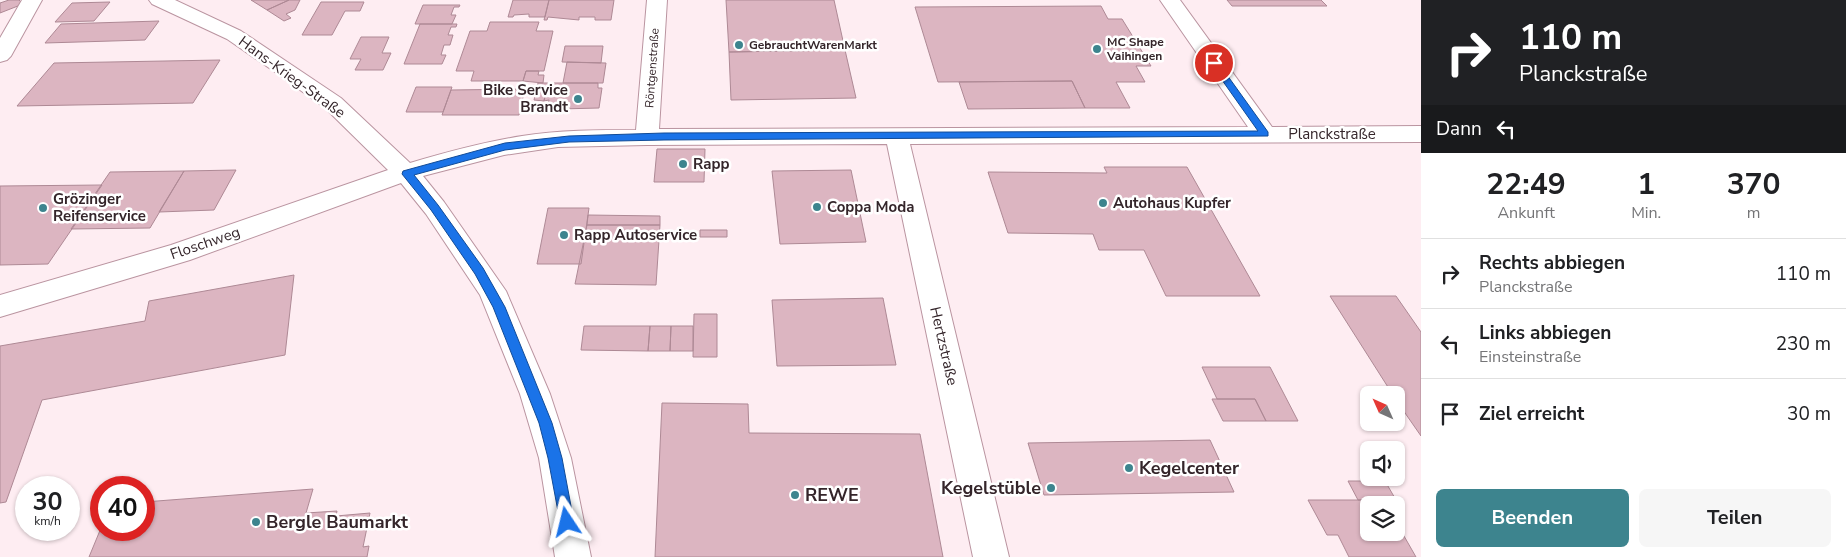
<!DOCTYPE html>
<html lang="de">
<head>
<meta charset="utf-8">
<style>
  :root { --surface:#fff; --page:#f6f6f6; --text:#202124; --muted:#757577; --line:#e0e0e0; --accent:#3d848e }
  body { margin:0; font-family:"Nunito Sans",sans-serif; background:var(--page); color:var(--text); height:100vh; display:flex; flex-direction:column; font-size:19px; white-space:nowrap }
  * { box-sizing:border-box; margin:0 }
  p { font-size:16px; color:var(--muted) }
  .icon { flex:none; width:28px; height:28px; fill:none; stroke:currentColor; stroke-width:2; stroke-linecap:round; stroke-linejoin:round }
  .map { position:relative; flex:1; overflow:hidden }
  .side { display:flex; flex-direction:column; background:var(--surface); width:425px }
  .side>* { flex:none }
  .hud { background:#202124; color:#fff; overflow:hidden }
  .needle { width:32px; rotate:315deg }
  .controls { position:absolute; left:1360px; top:386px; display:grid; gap:10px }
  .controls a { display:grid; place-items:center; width:45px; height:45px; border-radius:8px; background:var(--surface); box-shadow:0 1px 4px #0004; font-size:25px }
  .speed { position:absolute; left:15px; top:476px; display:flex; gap:10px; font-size:25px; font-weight:700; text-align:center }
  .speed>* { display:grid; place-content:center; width:65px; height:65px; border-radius:50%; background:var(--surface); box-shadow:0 1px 4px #0004; line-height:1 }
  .speed small { font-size:12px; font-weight:400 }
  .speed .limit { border:8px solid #d22; background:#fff; color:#111 }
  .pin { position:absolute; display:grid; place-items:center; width:42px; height:42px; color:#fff; margin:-21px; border:2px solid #fff; border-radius:50%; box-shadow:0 1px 5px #0007 }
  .me { position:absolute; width:55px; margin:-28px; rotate:350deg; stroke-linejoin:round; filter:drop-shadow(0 0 4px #0008) }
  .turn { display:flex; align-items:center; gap:18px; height:105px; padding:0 15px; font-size:22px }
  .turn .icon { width:65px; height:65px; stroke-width:2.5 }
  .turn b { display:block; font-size:35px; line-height:42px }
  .then { display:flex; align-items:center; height:48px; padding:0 15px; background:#0003; gap:10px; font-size:19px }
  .eta { display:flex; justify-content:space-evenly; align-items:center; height:85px; text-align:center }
  .eta b { font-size:30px; font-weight:700; line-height:35px }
  .cta { display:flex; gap:10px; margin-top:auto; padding:10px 15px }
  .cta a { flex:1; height:58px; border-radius:8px; background:var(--accent); color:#fff; font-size:20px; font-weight:700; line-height:58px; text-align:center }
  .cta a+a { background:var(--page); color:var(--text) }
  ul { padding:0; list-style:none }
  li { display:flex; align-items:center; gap:15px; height:70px; padding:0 15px; border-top:1px solid var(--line) }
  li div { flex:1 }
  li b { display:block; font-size:19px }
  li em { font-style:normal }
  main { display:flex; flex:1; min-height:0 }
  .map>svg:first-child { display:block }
</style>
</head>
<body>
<main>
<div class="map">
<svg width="1421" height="557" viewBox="0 0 1421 557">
  <rect width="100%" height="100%" fill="#feedf2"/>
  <!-- building -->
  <path fill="#dcb5c1" stroke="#ae8995" d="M9,0H19L23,4L0,13V3Z
    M251,0H289L267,10Z
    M289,0H300L295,10L286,14L291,18L284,21L267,10Z
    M513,0H549L545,17H529V14L514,15L513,17H508Z
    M549,0H614L611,20H595V17H579V20L548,17L547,20H544Z
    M726,0H834L845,50L729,52Z
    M1227,0H1321L1327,6H1232Z
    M110,2L94,21L55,22L72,3Z
    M321,2H364L360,11H345L332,35H302Z
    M423,5H460L459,7H454L451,15H456L452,24H415Z
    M1101,6L1108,19H1122L1151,66H1136L1145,82H1116L1130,108H1085L1072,81L938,82L915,7Z
    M159,21L145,40L45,43L61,24Z
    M490,22H539L536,31H553L544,71H526L523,81H471L474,71H456L470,31H487Z
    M420,24H457L456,27H451L448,35H453L450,45H444L441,55H446L442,64H404Z
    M361,37H389L382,53H391L383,70H355L361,59H350Z
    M565,46H603L601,63L562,62Z
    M845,50L856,98L731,100L729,52Z
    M220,60L193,103L17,106L54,63Z
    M567,62L606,63L603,83H563Z
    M526,71H539L538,75H544L543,83L523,81Z
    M1072,81L1085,108L968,109L959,82Z
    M538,83H548L544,101L534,100Z
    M548,83H598V88H602L599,108L559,109V106H548L549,100L544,101Z
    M416,87H452L443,112H406Z
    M525,89L519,115H442L451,90Z
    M657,149H705L704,182H654Z
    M1104,167H1187L1260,296H1166L1144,250H1099L1093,234L1008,233L988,172L1107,173Z
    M236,170L214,210L159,212L184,171Z
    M851,170L866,242L780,244L772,171Z
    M184,171L150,228L71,229L110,172Z
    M102,185L48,264L0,265V186Z
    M548,208H589L581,264H537Z
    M588,215L660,216V225H587Z
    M587,225H660L656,285L575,284Z
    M700,230H727V237H700Z
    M294,275L285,355L42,400L6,502L0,503V346L145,321L149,301Z
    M1330,296H1396L1421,332V436L1396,400V395H1393Z
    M883,298L896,365L777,366L772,300Z
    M694,314H717V357H693Z
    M584,326H650L648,351L581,350Z
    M650,326H671L670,351H648Z
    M671,326H693V351H670Z
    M1202,367H1270L1298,421H1266L1255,399H1217Z
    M1212,399H1255L1266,421H1223Z
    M662,403L748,404L749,433L920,434L943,557H655Z
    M1210,440L1234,492L1044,495L1028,443Z
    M1348,481H1385L1396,500H1358Z
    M313,489L306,513L337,511L336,516L370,513L363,547L369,546L367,557H89L101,528V530H144V502Z
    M1308,500H1383L1386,505H1369V532H1396V522L1416,557H1349L1338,535H1327Z"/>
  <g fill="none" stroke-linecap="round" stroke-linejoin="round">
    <!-- minor casing -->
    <g stroke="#ba94a0" stroke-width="2">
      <path id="minor" d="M22,0H42L11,56L7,60L0,62V38Z
        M149,0H175L241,31L341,98L410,163C447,152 484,142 522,136C559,130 598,130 636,130L647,0H667L659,129L1248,127L1160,0H1180L1272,127L1421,126V142L910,144L1009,557H973L887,144L647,145L558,147L504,155L423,176L444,202L506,291L550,394L571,458L591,557H555L539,458L520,394L480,295L426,214L401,183L190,260L0,317V295L171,245L388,170L325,108L275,72L227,39L152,4Z"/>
    </g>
    <!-- minor -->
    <use href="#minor" fill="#fff" fill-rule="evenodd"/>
  </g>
  <!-- route -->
  <path fill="#1a73e8" stroke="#114b97" d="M1214,60L1217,61L1268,132V136L664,140L569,142L505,150L414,175L438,205L483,268L505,307L552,423L562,458L574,522L572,527L567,529L562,527L560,522L548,458L539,423L493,307L475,274L431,210L402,174L403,171L505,143L569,136L664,133L1258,131L1210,63Z"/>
  <!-- markers -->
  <g fill="#3d848e" stroke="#fff" stroke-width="2">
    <circle cx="739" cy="45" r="5"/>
    <circle cx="1097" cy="49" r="5"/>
    <circle cx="578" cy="99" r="5"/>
    <circle cx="683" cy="164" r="5"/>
    <circle cx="1103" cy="203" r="5"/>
    <circle cx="817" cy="207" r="5"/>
    <circle cx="43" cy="208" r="5"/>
    <circle cx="564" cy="235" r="5"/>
    <circle cx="1129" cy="468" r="5"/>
    <circle cx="1051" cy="488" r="5"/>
    <circle cx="795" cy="495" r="5"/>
    <circle cx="256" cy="522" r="5"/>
  </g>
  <g text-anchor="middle" stroke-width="5" stroke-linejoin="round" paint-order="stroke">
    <!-- far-poi labels -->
    <g font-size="12" font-weight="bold" fill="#34252a" stroke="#fff" text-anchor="start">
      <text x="1107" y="46">MC Shape<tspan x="1107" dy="14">Vaihingen</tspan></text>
      <text x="749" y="49">GebrauchtWarenMarkt</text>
    </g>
    <!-- far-street labels -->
    <g font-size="12" fill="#34252a" stroke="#fff">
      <text transform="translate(652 68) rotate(-86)" y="4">Röntgenstraße</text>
    </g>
    <!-- street labels -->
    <g font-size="15" fill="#34252a" stroke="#fff">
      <text transform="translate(292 77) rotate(36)" y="5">Hans-Krieg-Straße</text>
      <text x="1332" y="139">Planckstraße</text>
      <text transform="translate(205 243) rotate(-19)" y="5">Floschweg</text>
      <text transform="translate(944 346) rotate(77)" y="5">Hertzstraße</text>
    </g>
    <!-- poi labels -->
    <g font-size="15" font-weight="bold" fill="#34252a" stroke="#fff" text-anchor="start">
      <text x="568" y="95" text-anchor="end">Bike Service<tspan x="568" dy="17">Brandt</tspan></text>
      <text x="693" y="169">Rapp</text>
      <text x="53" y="204">Grözinger<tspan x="53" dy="17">Reifenservice</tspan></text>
      <text x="1113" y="208">Autohaus Kupfer</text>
      <text x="827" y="212">Coppa Moda</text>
      <text x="574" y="240">Rapp Autoservice</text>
    </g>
    <!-- near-poi labels -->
    <g font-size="18" font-weight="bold" fill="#34252a" stroke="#fff" text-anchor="start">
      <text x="1139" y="474">Kegelcenter</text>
      <text x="1041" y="494" text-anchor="end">Kegelstüble</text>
      <text x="805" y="501">REWE</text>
      <text x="266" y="528">Bergle Baumarkt</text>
    </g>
  </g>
</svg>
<div class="controls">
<a><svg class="needle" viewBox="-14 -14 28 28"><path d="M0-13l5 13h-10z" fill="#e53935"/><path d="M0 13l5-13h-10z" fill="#757577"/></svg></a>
<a><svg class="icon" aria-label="sound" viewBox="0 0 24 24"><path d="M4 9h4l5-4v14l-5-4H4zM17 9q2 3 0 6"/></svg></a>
<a><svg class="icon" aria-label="layers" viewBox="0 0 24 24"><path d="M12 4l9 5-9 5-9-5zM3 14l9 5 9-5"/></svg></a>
</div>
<div class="speed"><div>30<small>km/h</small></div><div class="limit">40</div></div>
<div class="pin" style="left:1214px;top:63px;background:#d93025"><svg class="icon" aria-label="arrive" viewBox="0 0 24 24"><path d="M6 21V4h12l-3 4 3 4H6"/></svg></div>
<svg class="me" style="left:567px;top:522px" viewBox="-20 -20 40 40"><path d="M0-17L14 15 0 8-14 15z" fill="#1a73e8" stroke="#fff" stroke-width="4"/></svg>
</div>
<section class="side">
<div class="hud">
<div class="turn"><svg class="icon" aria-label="right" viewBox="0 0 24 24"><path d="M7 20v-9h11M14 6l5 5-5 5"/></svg><div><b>110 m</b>Planckstraße</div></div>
<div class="then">Dann<svg class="icon" aria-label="left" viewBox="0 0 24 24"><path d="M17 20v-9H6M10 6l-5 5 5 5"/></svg></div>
</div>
<div class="eta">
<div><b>22:49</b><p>Ankunft</p></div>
<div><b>1</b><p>Min.</p></div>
<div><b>370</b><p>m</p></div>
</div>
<ul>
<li><svg class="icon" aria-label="right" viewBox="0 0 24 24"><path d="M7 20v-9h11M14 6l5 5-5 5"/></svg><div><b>Rechts abbiegen</b><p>Planckstraße</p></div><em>110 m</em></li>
<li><svg class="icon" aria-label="left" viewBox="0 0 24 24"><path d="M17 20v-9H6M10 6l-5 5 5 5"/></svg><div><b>Links abbiegen</b><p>Einsteinstraße</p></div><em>230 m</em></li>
<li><svg class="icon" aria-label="arrive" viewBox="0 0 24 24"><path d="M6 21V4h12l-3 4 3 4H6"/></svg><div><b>Ziel erreicht</b></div><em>30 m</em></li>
</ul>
<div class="cta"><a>Beenden</a><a>Teilen</a></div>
</section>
</main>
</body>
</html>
